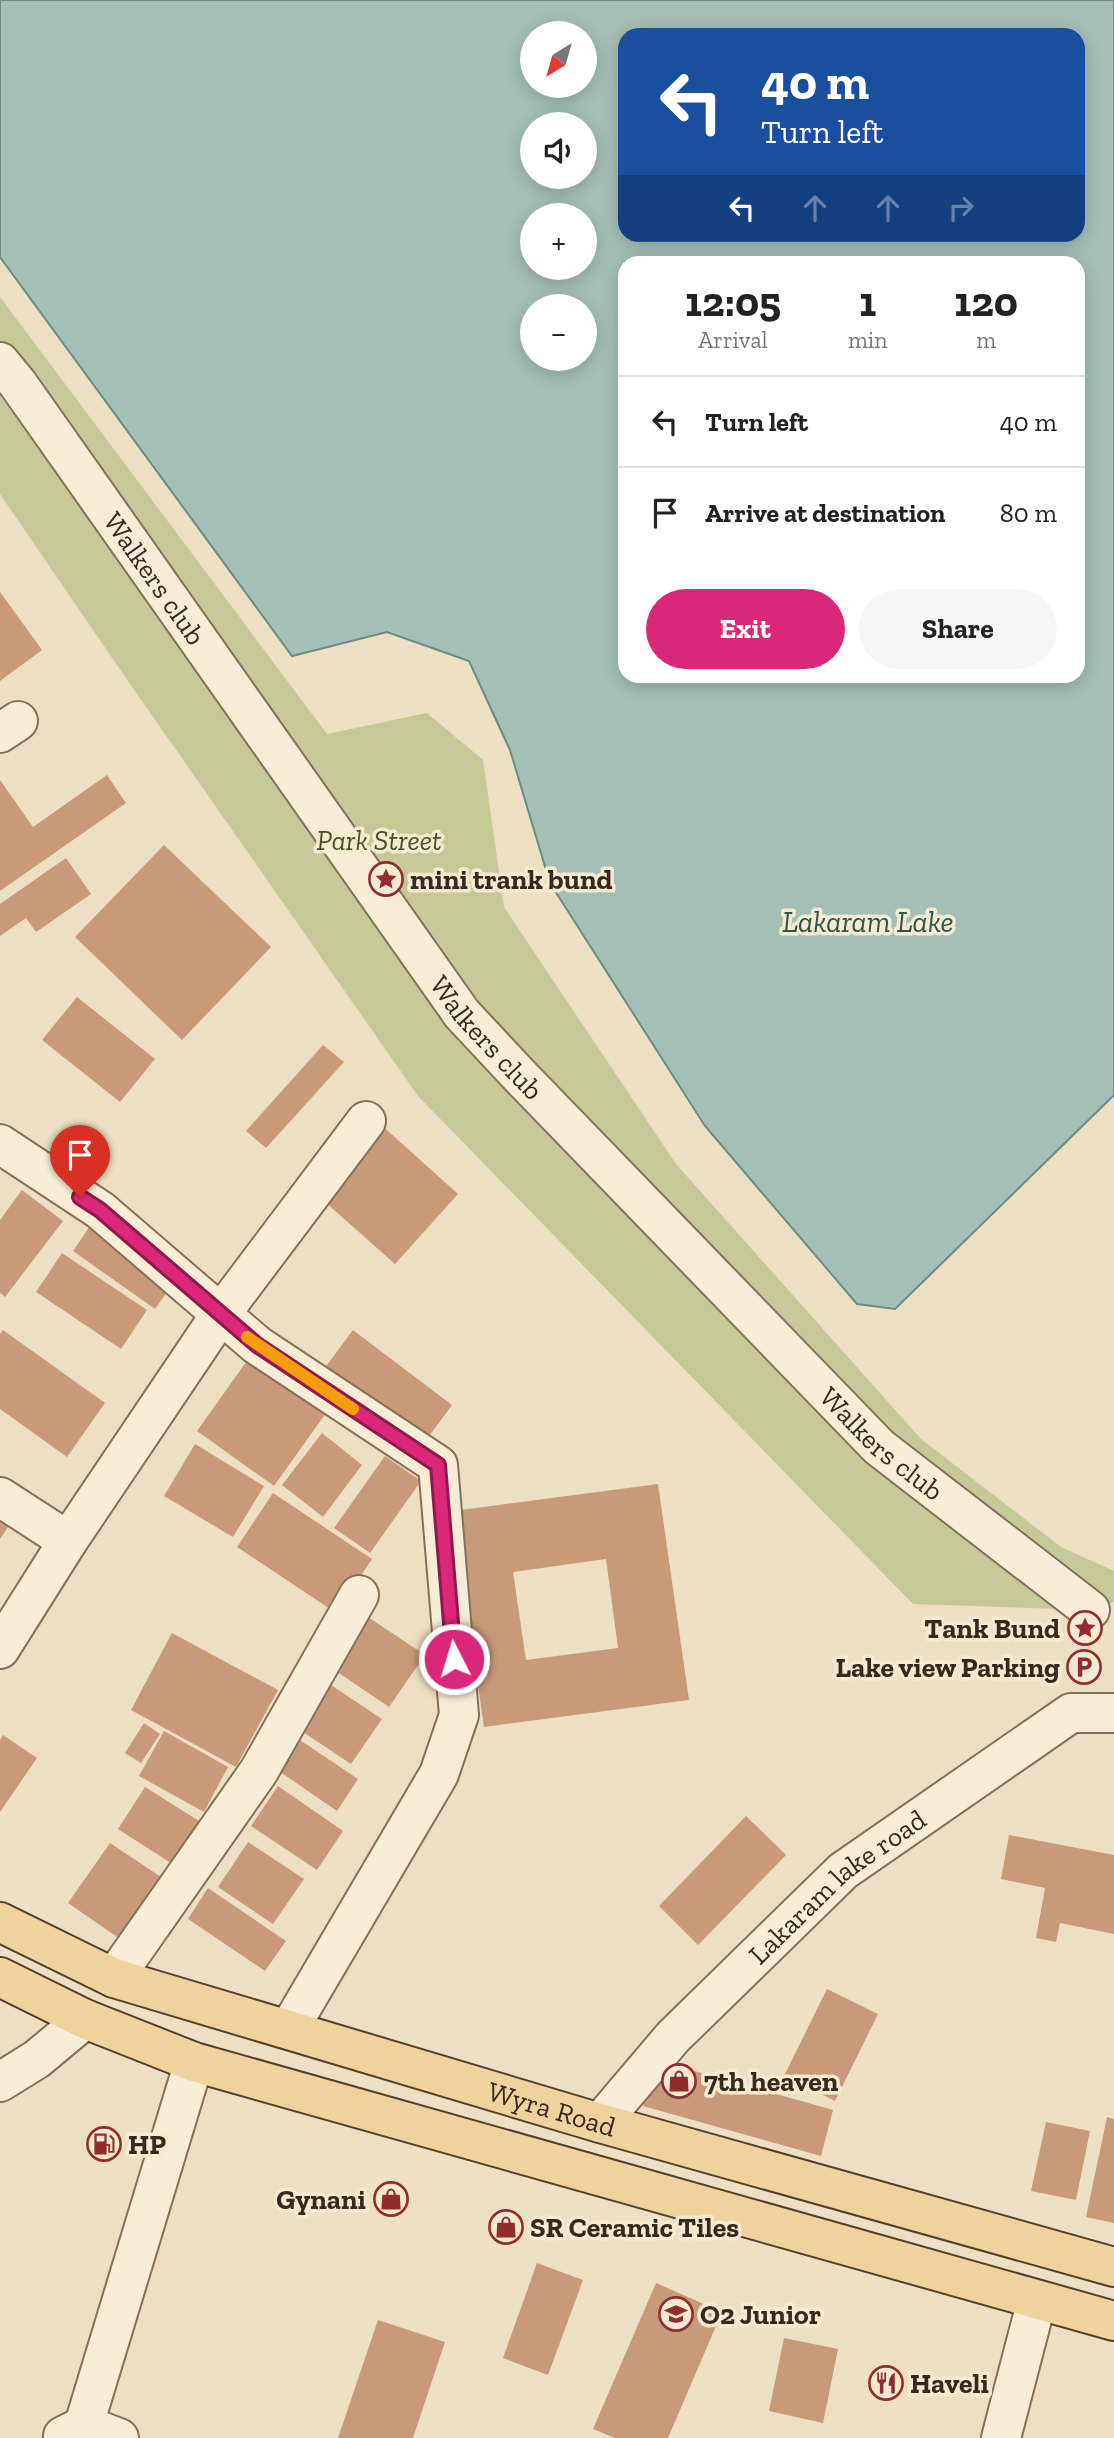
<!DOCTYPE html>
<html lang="en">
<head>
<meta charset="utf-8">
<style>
  :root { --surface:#fff; --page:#f6f6f6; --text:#222; --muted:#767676; --line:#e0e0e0; --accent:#db2777 }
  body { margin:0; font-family:"Zilla Slab",serif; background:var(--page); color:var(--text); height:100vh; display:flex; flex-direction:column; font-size:26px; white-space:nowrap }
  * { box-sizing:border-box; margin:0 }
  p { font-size:23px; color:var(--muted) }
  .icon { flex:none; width:38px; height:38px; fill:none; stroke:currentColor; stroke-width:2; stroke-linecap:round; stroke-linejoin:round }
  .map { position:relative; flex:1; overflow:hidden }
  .side { position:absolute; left:618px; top:256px; width:467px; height:427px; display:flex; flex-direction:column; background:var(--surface); border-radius:21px; box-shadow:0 4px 18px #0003 }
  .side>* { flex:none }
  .guide { position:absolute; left:618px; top:28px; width:467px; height:214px; border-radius:21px; box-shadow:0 4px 18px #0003; background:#1a4fa0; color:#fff; overflow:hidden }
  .needle { width:46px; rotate:217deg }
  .buttons { position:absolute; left:520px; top:21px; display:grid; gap:14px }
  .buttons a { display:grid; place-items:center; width:77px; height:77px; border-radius:50%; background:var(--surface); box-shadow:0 4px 18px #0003; font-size:35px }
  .pin { position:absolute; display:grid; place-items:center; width:60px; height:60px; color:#fff; margin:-72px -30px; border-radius:50% 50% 50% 0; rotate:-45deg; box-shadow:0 0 7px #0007 }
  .pin .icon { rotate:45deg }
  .me { position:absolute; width:77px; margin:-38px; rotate:355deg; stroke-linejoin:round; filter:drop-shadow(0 0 5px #0008) }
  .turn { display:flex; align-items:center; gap:24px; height:147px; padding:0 28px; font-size:32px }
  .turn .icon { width:91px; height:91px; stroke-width:2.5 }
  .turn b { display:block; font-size:49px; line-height:60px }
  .lanes { display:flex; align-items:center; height:66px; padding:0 28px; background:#0003; justify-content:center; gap:35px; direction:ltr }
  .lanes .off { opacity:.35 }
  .eta { display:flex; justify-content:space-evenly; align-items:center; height:119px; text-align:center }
  .eta b { font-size:42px; font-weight:700; line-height:49px }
  .primary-button { display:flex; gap:14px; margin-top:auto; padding:14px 28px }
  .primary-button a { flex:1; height:80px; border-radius:42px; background:var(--accent); color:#fff; font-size:28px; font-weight:700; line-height:80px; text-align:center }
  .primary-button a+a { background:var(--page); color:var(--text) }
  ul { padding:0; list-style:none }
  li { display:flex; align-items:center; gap:21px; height:91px; padding:0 28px; border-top:2px solid var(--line) }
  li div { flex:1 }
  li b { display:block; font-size:26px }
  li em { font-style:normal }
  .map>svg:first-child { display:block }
</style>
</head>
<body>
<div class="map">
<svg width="1114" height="2438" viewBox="0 0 1114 2438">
  <rect width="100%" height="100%" fill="#ecdfc3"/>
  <!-- green -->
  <path fill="#c4c997" d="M0,297L327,734L427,713L483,760L504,907L676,1164L921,1439L1061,1547L1114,1571V1602L1090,1610L913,1604L418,1096L128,681L0,494Z"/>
  <!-- water -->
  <path fill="#a5bfb7" stroke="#6c8d84" stroke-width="2" fill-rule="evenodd" d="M0,0H1114V1095L895,1309L857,1304L705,1126L550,883L510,750L469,661L387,632L292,656L0,257ZM532,33H584V86H532ZM625,35H1078V234H625ZM532,124H584V177H532ZM532,215H584V268H532ZM625,262H1078V676H625ZM532,306H584V359H532Z"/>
  <!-- building -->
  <path fill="#c99a7a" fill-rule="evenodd" d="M0,592L42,650L0,681Z
    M107,775L126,803L0,891V780L33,827Z
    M164,845L271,947L182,1040L75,937Z
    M66,858L91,894L36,932L26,918L0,936V904Z
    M77,997L155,1059L120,1102L42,1040Z
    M323,1045L344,1062L266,1148L246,1131Z
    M378,1122L458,1194L395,1264L315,1193Z
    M22,1190L63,1221L5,1297L0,1293V1220Z
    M92,1223L175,1281L155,1309L73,1251Z
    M62,1253L147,1310L121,1349L36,1292Z
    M3,1330L105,1403L67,1457L0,1409V1334Z
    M353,1330L452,1405L424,1443L324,1369Z
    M249,1358L326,1413L274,1486L197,1431Z
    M322,1433L362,1465L323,1517L282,1485Z
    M195,1444L264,1486L233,1537L164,1496Z
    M385,1456L421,1481L370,1553L334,1528Z
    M658,1484L689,1700L484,1727L453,1511ZM606,1559L618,1648L526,1660L513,1572Z
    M273,1493L372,1559L336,1613L237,1547Z
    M0,1502L17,1513L0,1539Z
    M362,1613L425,1655L389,1707L327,1665Z
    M172,1633L278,1690L236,1767L131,1710Z
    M325,1681L382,1719L351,1764L294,1726Z
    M144,1723L160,1734L141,1763L125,1753Z
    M164,1731L228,1767L204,1812L139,1776Z
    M3,1735L37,1758L0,1812V1740Z
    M294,1736L358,1779L337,1811L273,1767Z
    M278,1786L343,1831L317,1870L251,1826Z
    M145,1787L204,1824L177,1867L118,1829Z
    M746,1816L786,1855L698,1945L659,1906Z
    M1009,1835L1114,1855V1934L1060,1923L1056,1942L1036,1938L1045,1888L1001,1879Z
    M248,1842L304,1879L273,1924L218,1887Z
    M110,1843L164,1879L123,1941L68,1903Z
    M208,1888L286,1941L265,1971L188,1919Z
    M827,1989L878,2014L835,2101L784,2076Z
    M655,2060L833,2110L821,2156L643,2106Z
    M1107,2117L1114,2119V2223L1086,2217Z
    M1046,2122L1090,2131L1076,2200L1031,2191Z
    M537,2263L583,2280L548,2375L503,2358Z
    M656,2283L722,2312L668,2438H615L593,2429Z
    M378,2320L445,2342L413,2438H338Z
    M784,2338L838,2349L823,2423L769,2411Z"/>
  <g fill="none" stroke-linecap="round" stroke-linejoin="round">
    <!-- minor casing -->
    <g stroke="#85715b" stroke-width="42">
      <g id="minor">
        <path id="s1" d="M0,362L18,384L462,1014L519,1075L879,1447L1090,1610"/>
        <path d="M0,733L18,721"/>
        <path d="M0,1144L100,1210L257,1345L438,1465L459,1715L439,1774L289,2029"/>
        <path d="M0,1497L68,1541"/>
        <path d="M0,1649L68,1541L220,1315L366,1121"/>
        <path d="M114,1978L259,1771L359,1595"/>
        <path d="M0,2082L37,2059L85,2019"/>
        <path id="s2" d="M600,2123L673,2037L843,1871L1071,1713H1114"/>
        <path d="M63,2436L85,2425L119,2438"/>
        <path d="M80,2438L194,2062"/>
        <path d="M1001,2438L1037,2300"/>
      </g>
    </g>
    <!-- major casing -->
    <g stroke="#533f2f" stroke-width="42">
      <g id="major">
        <path id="s3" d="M0,1922L114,1978L600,2123L1114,2267"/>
        <path d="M0,1977L85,2019L194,2062L1114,2321"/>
      </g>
    </g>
    <!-- minor -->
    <use href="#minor" stroke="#f7edd6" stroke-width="38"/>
    <!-- major -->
    <use href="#major" stroke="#eed39c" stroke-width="38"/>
  </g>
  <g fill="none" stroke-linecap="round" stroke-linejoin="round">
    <!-- route casing -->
    <g stroke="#8e194d" stroke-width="18">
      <path id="route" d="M80,1197L100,1210L257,1345L438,1465L454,1659"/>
    </g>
    <!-- route -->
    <use href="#route" stroke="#db2777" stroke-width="12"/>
    <!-- slow -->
    <path stroke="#f59e0b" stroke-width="12" d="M247,1337L353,1409"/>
  </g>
  <!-- icons -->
  <defs>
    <g id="sight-ring" transform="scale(1.75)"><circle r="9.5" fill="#f4ead2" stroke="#922d2f" stroke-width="1.5"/><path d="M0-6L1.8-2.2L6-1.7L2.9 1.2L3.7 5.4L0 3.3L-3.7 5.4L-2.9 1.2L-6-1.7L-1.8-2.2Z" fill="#922d2f"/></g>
    <g id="parking-ring" transform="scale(1.75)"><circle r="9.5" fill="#f4ead2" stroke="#922d2f" stroke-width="1.5"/><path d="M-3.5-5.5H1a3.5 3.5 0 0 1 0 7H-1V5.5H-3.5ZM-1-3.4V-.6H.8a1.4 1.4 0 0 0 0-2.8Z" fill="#922d2f"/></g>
    <g id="shop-ring" transform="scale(1.75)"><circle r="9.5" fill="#f4ead2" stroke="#922d2f" stroke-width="1.5"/><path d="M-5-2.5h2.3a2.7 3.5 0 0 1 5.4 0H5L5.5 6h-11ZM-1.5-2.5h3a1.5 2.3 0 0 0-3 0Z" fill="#922d2f"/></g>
    <g id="fuel-ring" transform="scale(1.75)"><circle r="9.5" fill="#f4ead2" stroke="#922d2f" stroke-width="1.5"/><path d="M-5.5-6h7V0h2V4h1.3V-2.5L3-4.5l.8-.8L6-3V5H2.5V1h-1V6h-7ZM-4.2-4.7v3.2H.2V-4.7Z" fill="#922d2f"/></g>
    <g id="university-ring" transform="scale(1.75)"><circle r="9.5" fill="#f4ead2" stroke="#922d2f" stroke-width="1.5"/><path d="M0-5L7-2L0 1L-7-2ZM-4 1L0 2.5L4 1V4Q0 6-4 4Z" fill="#922d2f"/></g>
    <g id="restaurant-ring" transform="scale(1.75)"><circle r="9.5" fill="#f4ead2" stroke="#922d2f" stroke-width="1.5"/><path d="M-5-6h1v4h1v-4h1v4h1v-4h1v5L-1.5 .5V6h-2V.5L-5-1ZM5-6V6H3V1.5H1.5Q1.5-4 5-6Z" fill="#922d2f"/></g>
  </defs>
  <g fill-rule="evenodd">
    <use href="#sight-ring" x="386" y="879"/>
    <use href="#sight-ring" x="1085" y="1628"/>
    <use href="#parking-ring" x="1084" y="1667"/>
    <use href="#shop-ring" x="679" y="2081"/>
    <use href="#fuel-ring" x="104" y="2144"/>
    <use href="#shop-ring" x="391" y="2199"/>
    <use href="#shop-ring" x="506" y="2227"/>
    <use href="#university-ring" x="676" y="2314"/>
    <use href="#restaurant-ring" x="886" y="2383"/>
  </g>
  <g text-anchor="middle" stroke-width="7" stroke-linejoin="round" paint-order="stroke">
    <!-- street labels -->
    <g font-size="28" fill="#36291e" stroke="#f4ead2">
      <text dy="10" stroke="none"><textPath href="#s1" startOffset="266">Walkers club</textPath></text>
      <text dy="10" stroke="none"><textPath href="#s1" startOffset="833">Walkers club</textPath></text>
      <text dy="10" stroke="none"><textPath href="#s1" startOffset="1400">Walkers club</textPath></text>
      <text dy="10" stroke="none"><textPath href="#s2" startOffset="336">Lakaram lake road</textPath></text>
      <text dy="10" stroke="none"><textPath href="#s3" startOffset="584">Wyra Road</textPath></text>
    </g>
    <!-- park labels -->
    <g font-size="28" font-style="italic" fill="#475126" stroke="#f4ead2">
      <text x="379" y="850">Park Street</text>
    </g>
    <!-- poi labels -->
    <g font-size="28" font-weight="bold" fill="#36291e" stroke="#f4ead2" text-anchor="start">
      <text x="410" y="889">mini trank bund</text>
      <text x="1060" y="1638" text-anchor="end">Tank Bund</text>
      <text x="1060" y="1677" text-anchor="end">Lake view Parking</text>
      <text x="704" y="2091">7th heaven</text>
      <text x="128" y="2154">HP</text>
      <text x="366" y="2209" text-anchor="end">Gynani</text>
      <text x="530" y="2237">SR Ceramic Tiles</text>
      <text x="700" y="2324">O2 Junior</text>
      <text x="910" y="2393">Haveli</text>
    </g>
    <!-- water labels -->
    <g font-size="30" font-style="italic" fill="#2e5552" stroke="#f4ead2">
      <text x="868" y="932">Lakaram Lake</text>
    </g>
  </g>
</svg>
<div class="buttons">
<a><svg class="needle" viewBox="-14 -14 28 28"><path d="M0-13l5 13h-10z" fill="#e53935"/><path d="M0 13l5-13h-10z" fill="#767676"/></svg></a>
<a><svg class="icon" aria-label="sound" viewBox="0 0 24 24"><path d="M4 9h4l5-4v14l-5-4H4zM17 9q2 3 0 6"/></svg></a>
<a>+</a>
<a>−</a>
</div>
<div class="pin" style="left:80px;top:1197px;background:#d93025"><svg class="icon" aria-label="arrive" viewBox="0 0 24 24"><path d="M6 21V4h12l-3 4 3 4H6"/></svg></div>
<svg class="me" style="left:454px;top:1659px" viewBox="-20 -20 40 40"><circle r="17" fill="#db2777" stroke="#fff" stroke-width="3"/><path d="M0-11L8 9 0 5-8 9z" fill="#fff"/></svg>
<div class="guide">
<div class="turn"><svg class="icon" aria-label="left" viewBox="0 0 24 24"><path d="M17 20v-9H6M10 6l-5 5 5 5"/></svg><div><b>40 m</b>Turn left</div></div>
<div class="lanes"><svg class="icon" aria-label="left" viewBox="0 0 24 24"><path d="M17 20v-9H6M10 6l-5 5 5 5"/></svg><svg class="icon off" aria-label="ahead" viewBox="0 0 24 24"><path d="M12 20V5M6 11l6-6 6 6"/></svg><svg class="icon off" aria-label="ahead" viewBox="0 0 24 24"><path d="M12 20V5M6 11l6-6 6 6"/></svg><svg class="icon off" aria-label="right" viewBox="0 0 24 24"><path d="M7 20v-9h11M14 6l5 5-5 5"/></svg></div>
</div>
<section class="side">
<div class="eta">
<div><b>12:05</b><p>Arrival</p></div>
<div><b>1</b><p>min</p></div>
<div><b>120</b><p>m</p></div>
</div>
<ul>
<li><svg class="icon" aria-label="left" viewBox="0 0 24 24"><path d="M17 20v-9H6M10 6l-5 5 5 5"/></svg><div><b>Turn left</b></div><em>40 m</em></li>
<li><svg class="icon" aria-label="arrive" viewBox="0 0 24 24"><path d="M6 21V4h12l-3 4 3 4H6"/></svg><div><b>Arrive at destination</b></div><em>80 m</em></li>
</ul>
<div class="primary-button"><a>Exit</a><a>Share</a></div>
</section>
</div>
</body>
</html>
